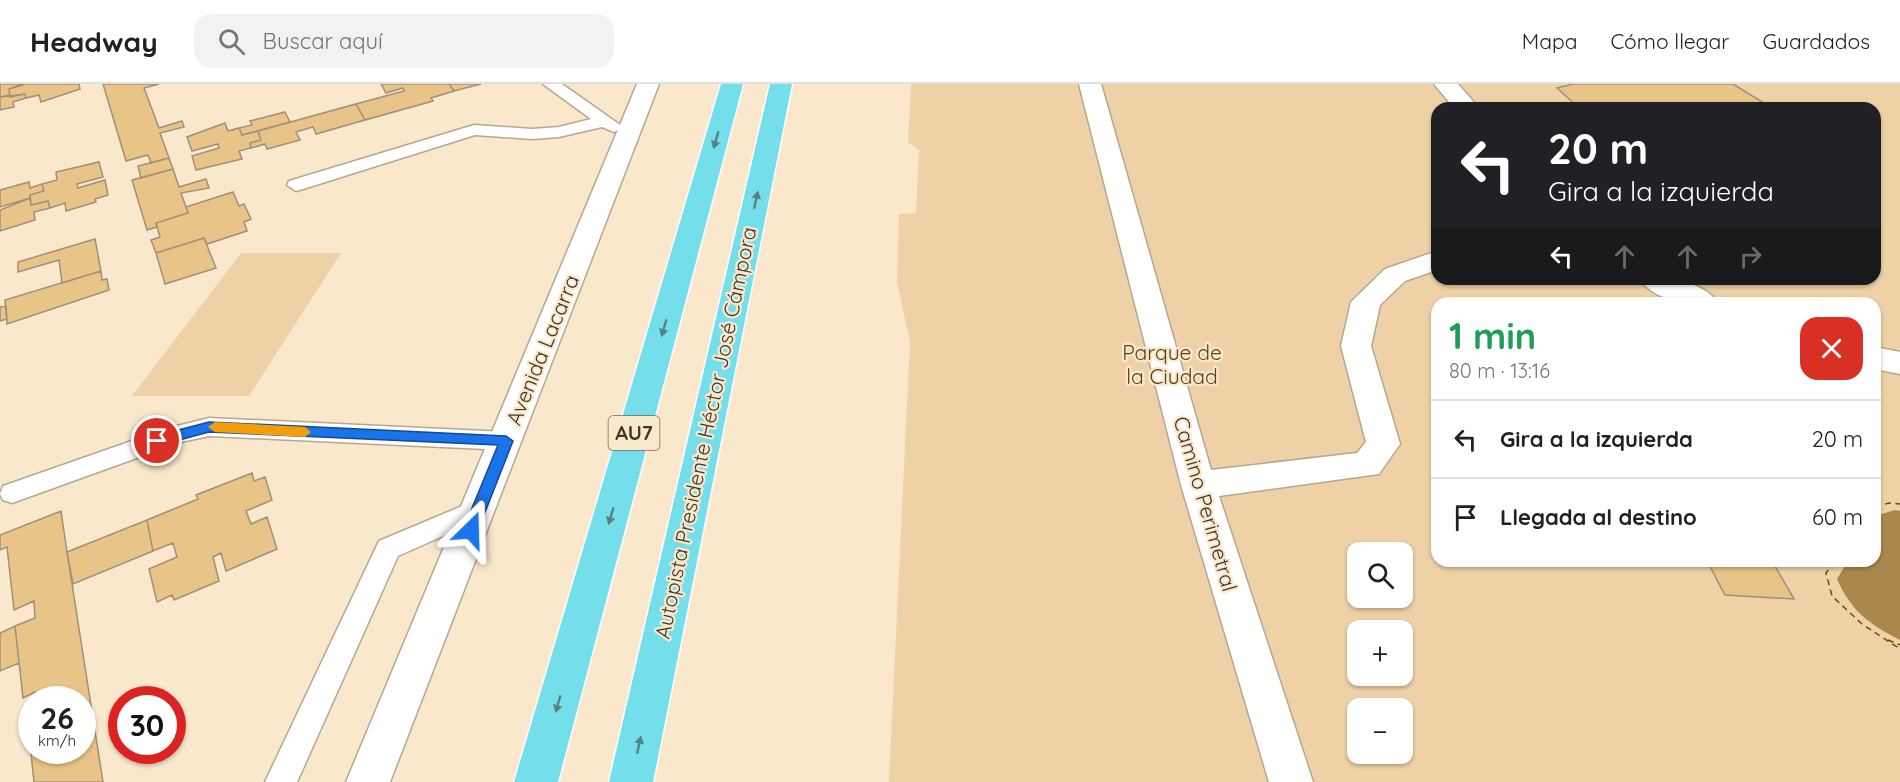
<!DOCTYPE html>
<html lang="es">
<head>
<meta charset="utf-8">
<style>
  :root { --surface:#fff; --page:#f2f2f2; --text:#202124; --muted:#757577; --line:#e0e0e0 }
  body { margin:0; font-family:Quicksand,sans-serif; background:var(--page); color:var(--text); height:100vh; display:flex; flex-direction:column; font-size:22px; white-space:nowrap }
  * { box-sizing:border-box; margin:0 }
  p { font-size:20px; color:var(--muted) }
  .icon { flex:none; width:33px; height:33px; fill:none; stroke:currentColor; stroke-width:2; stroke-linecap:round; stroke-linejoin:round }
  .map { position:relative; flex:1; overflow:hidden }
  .details { position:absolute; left:1431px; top:213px; width:450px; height:270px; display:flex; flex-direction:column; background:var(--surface); border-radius:18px; box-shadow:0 2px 4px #0004 }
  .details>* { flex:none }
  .guide { position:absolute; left:1431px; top:18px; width:450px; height:183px; border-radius:18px; box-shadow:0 2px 4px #0004; background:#202124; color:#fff; overflow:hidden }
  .controls { position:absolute; left:1347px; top:458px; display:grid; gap:12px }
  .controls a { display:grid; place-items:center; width:66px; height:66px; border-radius:12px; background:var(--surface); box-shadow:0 2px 4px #0004; font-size:30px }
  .speed { position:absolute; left:18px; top:602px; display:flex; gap:12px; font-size:30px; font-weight:700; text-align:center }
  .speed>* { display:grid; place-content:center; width:78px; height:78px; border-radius:50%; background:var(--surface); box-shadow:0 2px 4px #0004; line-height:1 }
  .speed small { font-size:15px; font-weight:400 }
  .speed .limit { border:9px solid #d22; background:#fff; color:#111 }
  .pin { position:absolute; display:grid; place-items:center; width:51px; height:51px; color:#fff; margin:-26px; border:3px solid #fff; border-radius:50%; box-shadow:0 2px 6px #0007 }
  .me { position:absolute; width:66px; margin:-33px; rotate:22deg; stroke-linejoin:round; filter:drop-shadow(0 0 4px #0008) }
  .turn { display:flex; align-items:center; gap:21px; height:126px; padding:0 18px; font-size:27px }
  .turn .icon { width:78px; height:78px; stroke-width:2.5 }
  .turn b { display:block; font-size:42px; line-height:51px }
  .lanes { display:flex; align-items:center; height:57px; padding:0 18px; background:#0003; justify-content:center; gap:30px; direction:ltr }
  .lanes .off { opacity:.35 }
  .round { display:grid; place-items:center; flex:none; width:63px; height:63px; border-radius:18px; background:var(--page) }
  .summary { display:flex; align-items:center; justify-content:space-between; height:102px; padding:0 18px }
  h1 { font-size:36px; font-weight:700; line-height:45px; color:#1e9e55 }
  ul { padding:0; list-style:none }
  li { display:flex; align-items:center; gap:18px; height:78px; padding:0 18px; border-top:2px solid var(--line) }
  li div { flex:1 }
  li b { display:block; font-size:22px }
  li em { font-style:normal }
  header { display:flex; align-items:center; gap:36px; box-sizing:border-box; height:84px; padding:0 30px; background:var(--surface); border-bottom:2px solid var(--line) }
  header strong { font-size:28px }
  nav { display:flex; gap:33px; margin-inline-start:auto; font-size:21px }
  .search { width:420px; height:54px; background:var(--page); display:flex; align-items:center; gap:15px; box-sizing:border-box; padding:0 21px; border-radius:18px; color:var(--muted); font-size:22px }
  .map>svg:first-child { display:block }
</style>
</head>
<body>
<header>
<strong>Headway</strong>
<div class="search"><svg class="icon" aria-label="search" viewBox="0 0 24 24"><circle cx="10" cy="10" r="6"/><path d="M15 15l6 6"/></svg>Buscar aquí</div>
<nav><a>Mapa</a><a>Cómo llegar</a><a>Guardados</a></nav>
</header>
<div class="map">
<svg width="1900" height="698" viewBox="0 0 1900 698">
  <rect width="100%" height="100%" fill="#fae8cd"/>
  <!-- green -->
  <path fill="#eed1a6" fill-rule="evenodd" d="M911,0H1900V698H889L910,258L897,198L899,130L916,129L919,66L908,58ZM1437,24H1875V195H1437ZM1437,219H1875V477H1437ZM1358,468H1402V513H1358ZM1358,546H1402V591H1358ZM1358,624H1402V669H1358Z
    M241,169H341L249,312H132Z"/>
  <!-- water -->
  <path fill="#ab874d" d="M1895,426L1900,427V556C1869,540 1851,527 1837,495L1848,477H1875V432Z"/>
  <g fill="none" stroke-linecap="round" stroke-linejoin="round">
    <!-- ferry -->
    <path stroke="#714d00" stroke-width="1.5" stroke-dasharray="6 4.5" stroke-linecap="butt" d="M1875,423L1889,419L1900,420
      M1834,477L1826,489L1832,512L1862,540L1900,565
      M1888,556L1900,561"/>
  </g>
  <!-- building -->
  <path fill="#e9c488" stroke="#a19077" stroke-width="1.5" d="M0,0H23V1L9,5L10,11L0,13Z
    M23,0H79L80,5L41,18L39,11L26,14L25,10L10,13L9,5Z
    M103,0H159L144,4L159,44L182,37L184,43L160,49L169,74L151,79L148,71L126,77Z
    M381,0H449L454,7L431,14L433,17L365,36L356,20L404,7L403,4L386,9Z
    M449,0H481L454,7Z
    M1573,0H1733L1772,24H1579L1557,4Z
    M25,10L26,14L13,18L14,23L0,26V13Z
    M356,20L365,36L316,50L313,43L296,48L300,56L267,65L265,60L251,64L250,59L261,56L258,47Z
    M285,28L290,38L242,51L239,44L252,41L250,37Z
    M225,39L228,47L239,44L242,51L258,47L261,56L250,59L251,64L239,67L242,75L196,86L192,72L219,64L218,60L192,67L187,53Z
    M169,74L173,85L141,94L138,82Z
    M99,78L103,93L77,100L78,104L105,96L108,111L95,115L96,118L66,127L65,119L50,124L48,117L31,121L30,111L44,107L42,100L57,96L56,88Z
    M173,85L179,103L206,95L209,104L181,109L188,129L156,139L157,143L147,146L132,96Z
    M29,98L30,104L42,100L44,107L30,111V114L0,123V106Z
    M233,108L239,122L244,120L251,135L244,138L247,147L207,160L204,154L156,169L151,156L160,153L156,139L188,129L186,123Z
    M30,114L31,121L48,117L50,124L34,128L35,136L0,147V126Z
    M204,154L216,184L165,200L156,169Z
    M95,155L101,187L62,199L59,176L18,188V178Z
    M101,187L102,196L107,195L109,206L7,240L5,216Z
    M6,222L7,235L0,237V223Z
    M252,389L254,397L265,393L272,416L246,427L251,440L267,433L277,465L226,487L221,469L213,473L219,497L174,516L172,511L157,518L149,485L177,473L173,459L153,467L147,436L198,415L196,411Z
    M61,427L67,468L103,698H34L29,650L32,649V666H82V615H36L35,608L23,614L15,542L35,534L34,517L14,526L7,463L0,466V451Z
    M147,436L153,467L73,500L67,468Z
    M1707,477H1772L1794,515L1725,511Z
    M15,542L19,579L0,587V549Z"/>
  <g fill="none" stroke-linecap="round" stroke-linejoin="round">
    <!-- service casing -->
    <g stroke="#b8a78e" stroke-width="3">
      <path id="service" d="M543,0H562L623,43L614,48L602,43L559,53L532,55L475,51L303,105L296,107L287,101L289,97L474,41L532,45L559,43L591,35Z
        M209,334L506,348L515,351L518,357L515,363L506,366L209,352L181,358L12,419L3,416L0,410L3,402L169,344Z
        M479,415L488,418L492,425L488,432L398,472L297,698H265L379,457Z"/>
    </g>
    <!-- pedestrian casing -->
    <g stroke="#b8a78e" stroke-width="3">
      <path id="pedestrian" d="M1079,0H1101L1211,386L1357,369L1366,358L1341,262L1351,218L1385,185L1437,167V186L1405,197L1380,221L1371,262L1400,360L1379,390L1219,412L1313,698H1269L1181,401Z
        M1434,0H1458L1479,24H1454Z
        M1640,195C1665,195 1702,195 1718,219C1692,219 1656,220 1640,195Z
        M1875,263L1900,268V290L1875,285Z"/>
    </g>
    <!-- minor casing -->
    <g stroke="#b8a78e" stroke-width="3">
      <path id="minor" d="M637,0H659L390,698H346Z"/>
    </g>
    <!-- motorway casing -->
    <g stroke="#fff" stroke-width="3">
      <path id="motorway" d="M721,0H743L558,698H514Z
        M770,0H792L653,698H609Z"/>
    </g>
    <!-- service -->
    <use href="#service" fill="#fff" fill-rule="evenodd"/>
    <!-- pedestrian -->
    <use href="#pedestrian" fill="#fff" fill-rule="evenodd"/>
    <!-- minor -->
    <use href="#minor" fill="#fff" fill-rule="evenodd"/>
    <!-- motorway -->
    <use href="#motorway" fill="#75deeb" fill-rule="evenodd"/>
  </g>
  <!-- one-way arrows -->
  <defs><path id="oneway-solid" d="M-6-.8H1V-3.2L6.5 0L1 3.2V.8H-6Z" transform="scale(1.5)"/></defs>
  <g fill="#568281">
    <use href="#oneway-solid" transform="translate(716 56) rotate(106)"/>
    <use href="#oneway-solid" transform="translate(756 116) rotate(-78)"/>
    <use href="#oneway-solid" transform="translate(664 244) rotate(106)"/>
    <use href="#oneway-solid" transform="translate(611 432) rotate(106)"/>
    <use href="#oneway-solid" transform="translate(558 620) rotate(106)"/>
    <use href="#oneway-solid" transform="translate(639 661) rotate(-78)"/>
  </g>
  <!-- route -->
  <path fill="#1a73e8" stroke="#114b97" stroke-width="1.5" d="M209,338L506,352L513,357L478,446L471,452L463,446L498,361L209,348L157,362L150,357L152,353Z"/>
  <!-- slow -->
  <path fill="#f59e0b" d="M215,338L305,343L311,348L305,353L215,348L208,343Z"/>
  <g text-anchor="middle" stroke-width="4.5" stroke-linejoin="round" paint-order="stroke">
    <!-- shield labels -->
    <rect fill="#fae8cd" stroke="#766b5c" stroke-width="1.5" x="608.5" y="332" width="51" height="34" rx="4.5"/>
    <g font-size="20" font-weight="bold" fill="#3d362b">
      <text x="634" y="356">AU7</text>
    </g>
    <!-- street labels -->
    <g font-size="21" fill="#3d362b" stroke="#fae8cd">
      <text transform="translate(543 266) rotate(-68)" y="7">Avenida Lacarra</text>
      <text transform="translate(706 349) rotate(-78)" y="7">Autopista Presidente Héctor José Cámpora</text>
      <text transform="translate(1205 420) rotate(74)" y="7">Camino Perimetral</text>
    </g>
    <!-- park labels -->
    <g font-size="21" fill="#5b4113" stroke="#fae8cd">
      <text x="1172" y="276">Parque de<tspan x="1172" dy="24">la Ciudad</tspan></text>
    </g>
  </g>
</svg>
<div class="controls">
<a><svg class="icon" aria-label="search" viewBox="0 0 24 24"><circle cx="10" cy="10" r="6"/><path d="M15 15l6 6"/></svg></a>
<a>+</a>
<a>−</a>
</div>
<div class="speed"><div>26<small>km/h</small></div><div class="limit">30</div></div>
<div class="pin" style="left:157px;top:357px;background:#d93025"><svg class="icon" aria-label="arrive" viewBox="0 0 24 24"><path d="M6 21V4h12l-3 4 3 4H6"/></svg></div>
<svg class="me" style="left:471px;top:446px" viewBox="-20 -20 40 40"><path d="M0-17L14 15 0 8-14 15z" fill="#1a73e8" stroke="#fff" stroke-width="4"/></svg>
<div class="guide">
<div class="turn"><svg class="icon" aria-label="left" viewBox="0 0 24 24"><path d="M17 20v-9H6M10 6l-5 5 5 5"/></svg><div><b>20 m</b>Gira a la izquierda</div></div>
<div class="lanes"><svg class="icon" aria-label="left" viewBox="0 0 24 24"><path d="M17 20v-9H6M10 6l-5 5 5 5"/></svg><svg class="icon off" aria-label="ahead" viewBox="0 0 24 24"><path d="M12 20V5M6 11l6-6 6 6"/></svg><svg class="icon off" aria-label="ahead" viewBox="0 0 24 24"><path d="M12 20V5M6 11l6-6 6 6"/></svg><svg class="icon off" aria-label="right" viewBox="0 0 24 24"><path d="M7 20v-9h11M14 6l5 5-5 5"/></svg></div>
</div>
<section class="details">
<div class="summary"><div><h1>1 min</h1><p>80 m · 13:16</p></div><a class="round" style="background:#d93025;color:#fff"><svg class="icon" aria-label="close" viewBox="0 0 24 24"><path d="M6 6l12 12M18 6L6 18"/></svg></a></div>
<ul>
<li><svg class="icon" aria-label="left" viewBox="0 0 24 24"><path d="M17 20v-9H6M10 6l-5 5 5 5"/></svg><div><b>Gira a la izquierda</b></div><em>20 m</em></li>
<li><svg class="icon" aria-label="arrive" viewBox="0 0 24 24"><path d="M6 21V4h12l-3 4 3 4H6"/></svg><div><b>Llegada al destino</b></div><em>60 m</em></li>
</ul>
</section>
</div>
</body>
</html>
